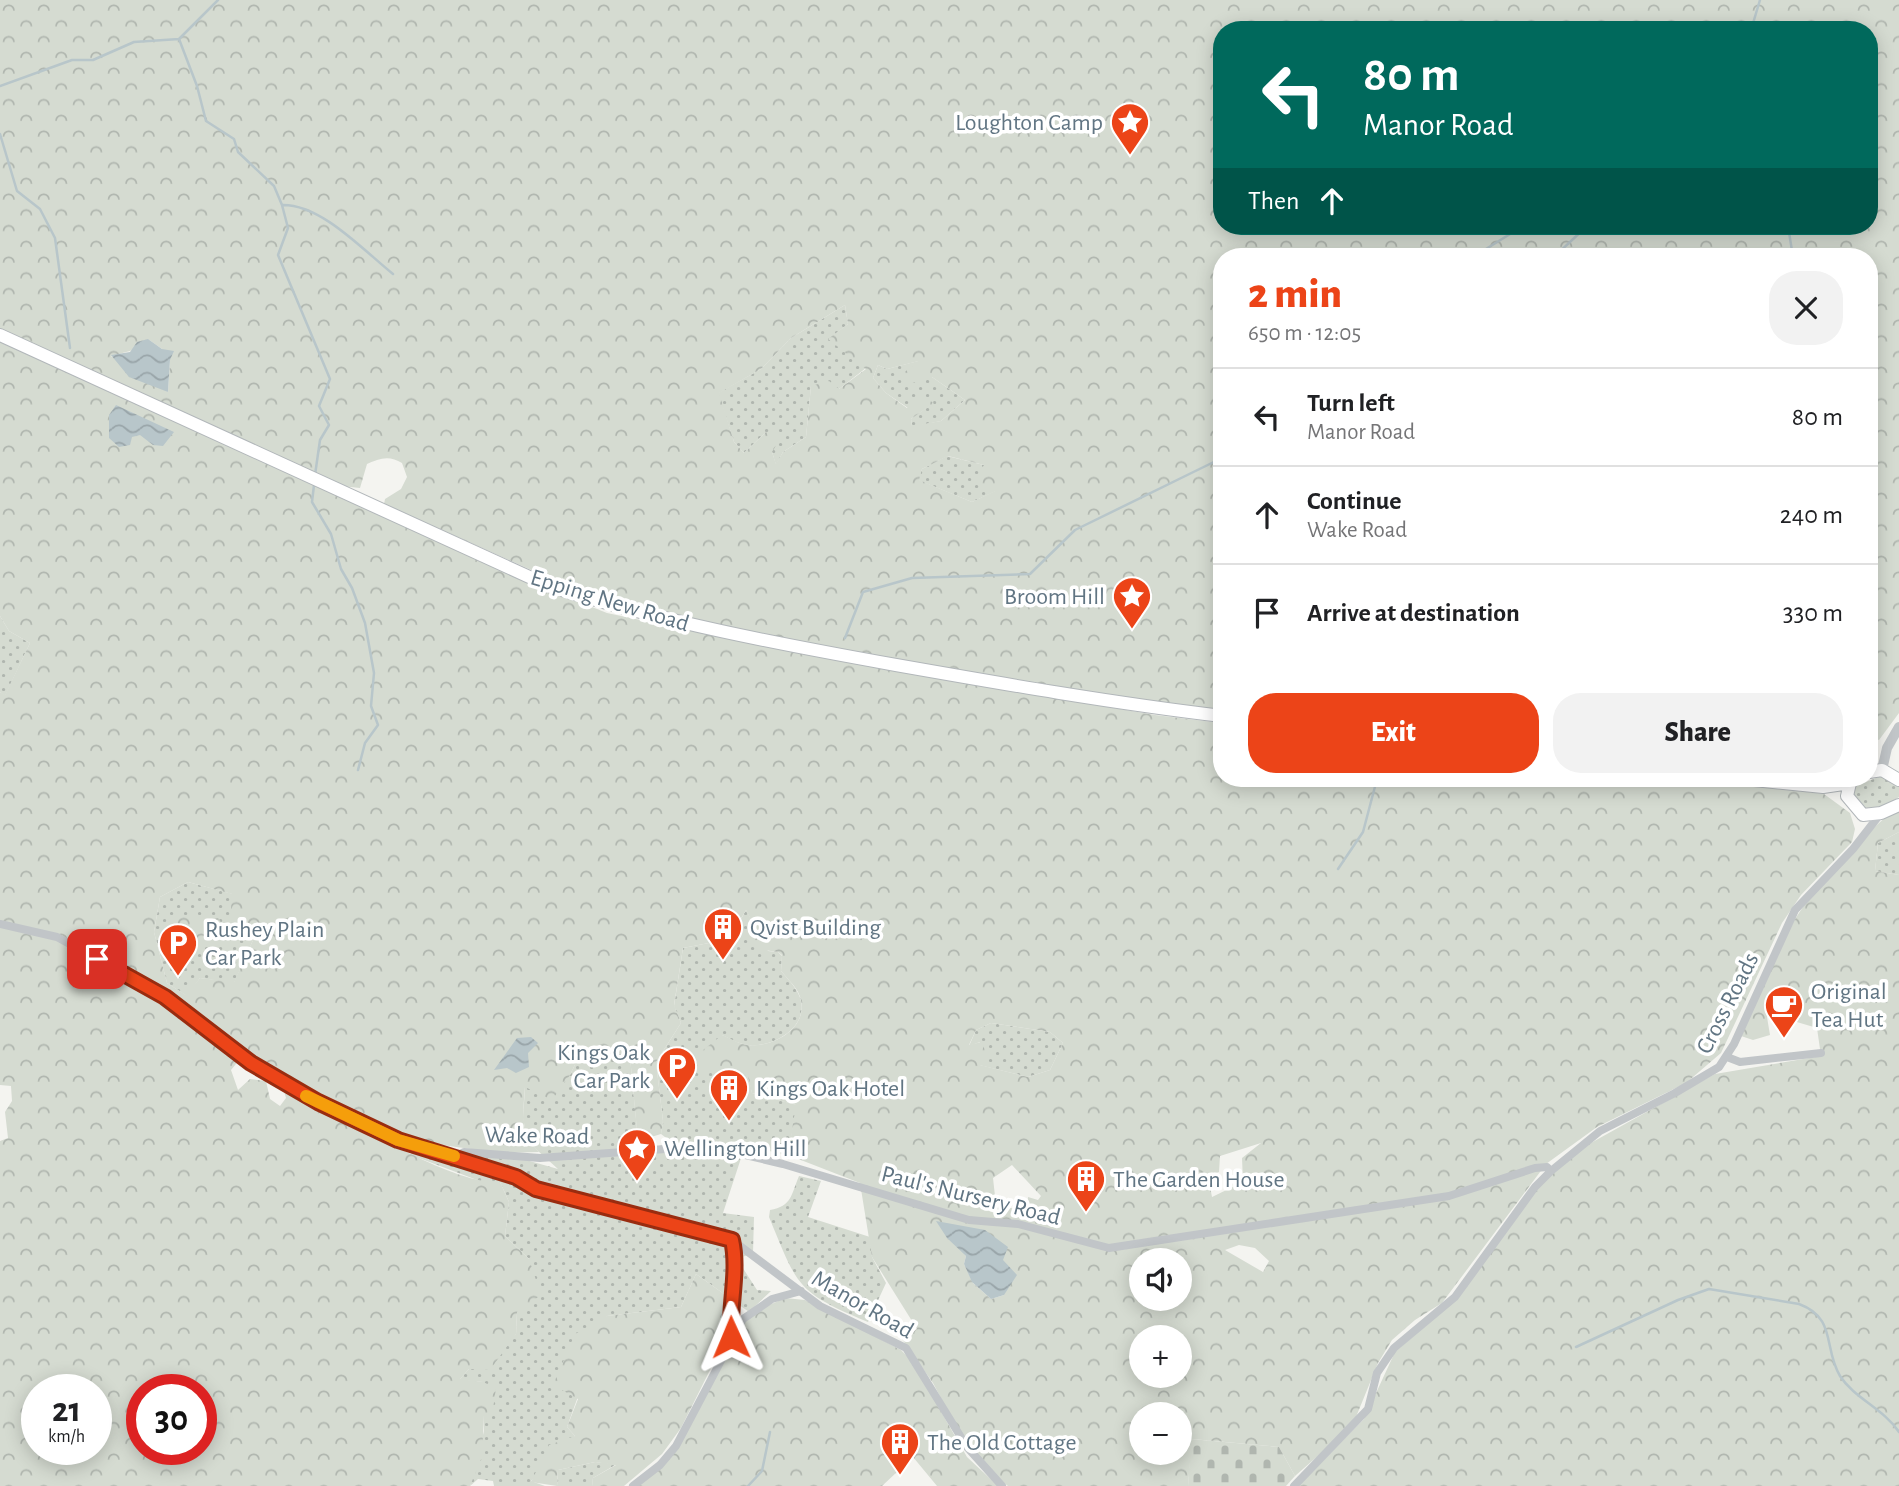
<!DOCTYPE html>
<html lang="en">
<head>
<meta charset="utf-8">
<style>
  :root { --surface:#fff; --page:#f2f2f2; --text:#202124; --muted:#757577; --line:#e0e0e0; --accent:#ec4418 }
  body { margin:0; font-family:"Alegreya Sans",sans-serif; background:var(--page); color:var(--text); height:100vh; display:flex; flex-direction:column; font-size:26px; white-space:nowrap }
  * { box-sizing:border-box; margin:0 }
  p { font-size:23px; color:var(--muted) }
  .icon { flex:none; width:38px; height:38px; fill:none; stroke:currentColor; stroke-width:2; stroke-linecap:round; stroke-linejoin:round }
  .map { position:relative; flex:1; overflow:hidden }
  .side { position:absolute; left:1213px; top:248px; width:665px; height:539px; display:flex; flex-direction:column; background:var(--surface); border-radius:28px; box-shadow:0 4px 18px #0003 }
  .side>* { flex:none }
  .hud { position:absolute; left:1213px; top:21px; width:665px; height:214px; border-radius:28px; box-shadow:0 4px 18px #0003; background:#00695c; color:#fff; overflow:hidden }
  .buttons { position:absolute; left:1129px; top:1248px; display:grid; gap:14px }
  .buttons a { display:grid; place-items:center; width:63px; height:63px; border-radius:50%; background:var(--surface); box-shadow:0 4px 18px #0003; font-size:35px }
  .speed { position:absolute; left:21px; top:1374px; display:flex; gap:14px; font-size:35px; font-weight:700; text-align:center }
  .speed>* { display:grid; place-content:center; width:91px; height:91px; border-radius:50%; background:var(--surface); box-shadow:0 4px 18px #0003; line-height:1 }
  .speed small { font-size:18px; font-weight:400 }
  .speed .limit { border:10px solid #d22; background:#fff; color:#111 }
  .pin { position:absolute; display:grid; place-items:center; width:60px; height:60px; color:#fff; margin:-30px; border-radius:14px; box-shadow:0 4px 10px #0006 }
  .me { position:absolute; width:77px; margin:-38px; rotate:359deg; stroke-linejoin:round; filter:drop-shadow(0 0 5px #0008) }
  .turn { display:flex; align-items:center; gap:24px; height:147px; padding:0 35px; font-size:32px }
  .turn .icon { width:91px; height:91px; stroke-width:2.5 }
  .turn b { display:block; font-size:49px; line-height:60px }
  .then { display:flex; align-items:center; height:66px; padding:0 35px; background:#0003; gap:14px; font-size:26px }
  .round { display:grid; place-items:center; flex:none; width:74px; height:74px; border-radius:28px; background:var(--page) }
  .summary { display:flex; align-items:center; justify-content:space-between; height:119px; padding:0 35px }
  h1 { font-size:42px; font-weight:800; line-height:52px; color:var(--accent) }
  .cta { display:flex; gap:14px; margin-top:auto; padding:14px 35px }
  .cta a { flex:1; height:80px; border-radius:28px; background:var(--accent); color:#fff; font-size:28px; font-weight:800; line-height:80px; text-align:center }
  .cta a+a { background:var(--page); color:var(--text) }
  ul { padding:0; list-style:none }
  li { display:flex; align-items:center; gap:21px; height:98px; padding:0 35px; border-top:2px solid var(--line) }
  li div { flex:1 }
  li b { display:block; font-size:26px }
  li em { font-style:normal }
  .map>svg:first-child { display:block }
</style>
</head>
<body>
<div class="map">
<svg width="1899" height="1486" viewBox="0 0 1899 1486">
  <defs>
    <pattern id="grass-dots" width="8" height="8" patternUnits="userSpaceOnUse" patternTransform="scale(1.75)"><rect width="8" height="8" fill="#d5dbd1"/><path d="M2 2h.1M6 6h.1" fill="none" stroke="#b0b6af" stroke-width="1.8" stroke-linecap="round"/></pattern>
    <pattern id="forest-crowns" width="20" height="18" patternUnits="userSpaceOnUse" patternTransform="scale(1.75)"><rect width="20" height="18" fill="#d5dbd1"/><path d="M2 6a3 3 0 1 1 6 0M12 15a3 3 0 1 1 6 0" fill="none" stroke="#b0b6af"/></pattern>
    <pattern id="cemetery-stones" width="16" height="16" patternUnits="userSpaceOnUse" patternTransform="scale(1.75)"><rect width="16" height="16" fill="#d5dbd1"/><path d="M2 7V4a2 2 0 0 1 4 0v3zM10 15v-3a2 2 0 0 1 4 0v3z" fill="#b0b6af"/></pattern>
    <pattern id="water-waves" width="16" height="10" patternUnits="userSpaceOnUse" patternTransform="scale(1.75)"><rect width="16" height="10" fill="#b8c6ca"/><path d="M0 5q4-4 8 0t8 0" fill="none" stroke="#99a5a9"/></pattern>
  </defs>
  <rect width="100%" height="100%" fill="#f4f4f0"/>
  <!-- grass -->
  <path fill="url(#grass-dots)" d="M845,305L848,324L829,339L866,368L839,389L811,386L806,437L783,452L776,465L766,432L744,453L734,442L718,393L761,369L791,338Z
    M922,360L932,377L965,400L941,421L912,427L911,419L933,403L908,408L886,393L873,378L878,365L887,369Z
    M947,456L984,465L996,491L972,502L918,480L922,469Z
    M0,616L9,631L30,643L5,696L0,692Z
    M1881,776L1899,785V797L1876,811L1862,809L1853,794L1856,786Z
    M1899,832V875L1875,871L1878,843Z
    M188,882L233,894L254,938L234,983L200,978L187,996L167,983L154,932L160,897Z
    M746,910L768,951L778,952L782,956L781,971C786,977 794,985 798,993C814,1024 775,1048 748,1045C739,1044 730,1039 722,1035L731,1072L749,1076L752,1093L797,1105L788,1155L745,1146L723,1213L754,1217L753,1253L737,1259L757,1290L771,1291L749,1312L696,1274L681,1307L607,1316L567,1427L575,1436L531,1481L545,1486H494L493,1481L478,1479L470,1486L484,1431L483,1382L459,1380L469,1369L516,1334L517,1312L529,1259L505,1236L509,1202L500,1182L485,1183L411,1155L412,1147L504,1154L558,1169L528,1142L523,1118L525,1087L570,1075L582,1050L594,1046L630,1057L639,1150L673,1143L661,1134L663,1121L656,1062L681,1023L674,1006L683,948L714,942L732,935Z
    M991,1023L1050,1032L1063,1043L1050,1070L1028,1077L979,1065L980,1042L969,1046L976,1030Z
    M799,1176L821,1181L808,1217L870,1237L872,1257L886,1283L868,1322C796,1292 798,1287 769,1217L770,1210C792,1206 791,1195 799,1176Z
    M595,1462L617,1464L593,1478L592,1486H557L558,1470Z"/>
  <!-- forest -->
  <path fill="url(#forest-crowns)" fill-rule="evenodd" d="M0,0H1899V713L1879,740L1869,737V257H1222L1221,710L1047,687L682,619L616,603L549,578L384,504L385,499L401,489L407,477L402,463C390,455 379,458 367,464L360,488L341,486L0,329ZM1710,23L1721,30H1869V226H1222V30H1690ZM845,305L848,324L828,339L866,369L839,389L829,381L811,386L806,437L783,452L776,464L772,452L782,436L766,432L744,453L734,442L719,393L761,369L791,338ZM148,339L162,349L170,360L168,392L111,356L130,351ZM919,361L902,374L906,385L932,377L965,400L941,421L912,426L911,419L934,403L921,396L907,408L886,393L873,378L878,365L887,369ZM948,456L984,465L973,483L995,491L972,502L919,480L922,469Z
    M0,342L511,575L607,613L802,654L1155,715L1221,723L1222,779H1705L1824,794L1850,813L1855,829L1852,842L1801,895L1782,923L1721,1053L1686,1083L1597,1127L1546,1164L1442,1303L1415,1320L1392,1340L1378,1363L1356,1417L1345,1432L1295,1476L1279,1447L1192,1439L1188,1486H1008L979,1463L969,1451L933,1383L902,1339L917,1329L872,1257L860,1183L788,1155L796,1105L752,1093L748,1076L702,1070L688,1062L722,1035C730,1038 739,1044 748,1045C776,1048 814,1024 798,992C794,985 786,977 781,971L782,955L778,952L757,949L748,934L751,920L746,910L732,934L714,942L683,948L674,1005L681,1023L656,1062L663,1121L661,1134L638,1141L630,1057L594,1046L582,1050L570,1075L552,1100L525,1087C523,1112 520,1135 539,1152L500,1153L413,1141L317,1094L312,1101C357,1124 453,1185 500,1182L509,1202L505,1236L529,1259L541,1295L517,1312L516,1334L490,1370L469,1369L460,1379L483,1382L496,1388L493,1409L484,1415L482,1457L470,1486H0V1141L8,1138L5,1112L12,1101L11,1086L0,1085V692L5,695L30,643L9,631L0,616ZM188,882L232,894L230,925L254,938L234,982L200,978L186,995L167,983L154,932L160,897ZM991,1023L1050,1032L1063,1043L1050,1070L1028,1077L980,1065L987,1054L981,1042L969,1045L976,1030ZM245,1053L279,1075L286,1098L280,1106L270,1099L266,1081L250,1079L238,1090L231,1070ZM1261,1143L1242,1158L1243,1182L1212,1197L1208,1176L1219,1172L1220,1156ZM1012,1165L1041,1196L1038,1200L1028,1197V1208L1020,1210L996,1205L993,1178ZM1239,1245L1255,1248L1269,1261L1263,1272L1225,1250ZM962,1251L1004,1295L991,1299L973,1283L964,1264L966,1256ZM1141,1260H1180V1298H1141ZM1141,1337H1180V1376H1141ZM37,1390H96V1449H37ZM142,1390H201V1449H142ZM1141,1414H1180V1452H1141Z
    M1899,810V832L1878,843L1875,871L1899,875V1486H1298L1364,1419L1395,1352L1445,1309L1539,1185L1580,1149L1715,1074L1821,1056L1817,1028L1790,1020L1776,1004H1771L1767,1017L1770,1035L1753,1040L1741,1036L1789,928L1805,904L1868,833L1889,814Z
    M178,915L218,918L232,939L228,947L180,942L171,928Z
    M696,1274L724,1294L725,1340L681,1428L662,1454L624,1486H592L593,1478L616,1465L595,1462L558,1470L557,1486L531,1482L549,1445L575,1436L567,1427L578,1399L553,1385L575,1334L607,1316L681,1307Z
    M785,1298L805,1300L901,1350L912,1361L967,1457L998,1486H937L913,1457L882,1486H637L668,1460L749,1314Z"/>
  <!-- cemetery -->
  <path fill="url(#cemetery-stones)" d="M1191,1439L1279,1447L1295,1476L1286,1486H1188Z"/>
  <!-- water -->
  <path fill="url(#water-waves)" d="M148,339L162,349L174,351L170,360L168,392L129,377L111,355L130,352L137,342Z
    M116,405L174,432L163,446L153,445L140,435L132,437L130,445L119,447L109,438V415Z
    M531,1037L538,1043L528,1053L529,1067L516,1073L507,1068L494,1070L517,1038Z
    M936,1221L985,1230L1008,1247L1003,1260L1017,1275L1004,1295L991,1299L972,1282L964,1264L966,1256L947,1238Z"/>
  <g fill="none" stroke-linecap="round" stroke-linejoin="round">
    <!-- stream -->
    <path stroke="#b8c6ca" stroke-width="2.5" d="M1751,30L1760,0
      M179,39L197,86L206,121L234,139L238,152L274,186L282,205L288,228L278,255L330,379L319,406L329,425L320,440L315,475
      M0,86L72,60H93L134,42L179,39L218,0
      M0,134L17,191L40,209L55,238L70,348
      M283,205C322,205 363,250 393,274
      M1788,226L1793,257
      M1473,257L1523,226
      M1554,257L1587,226
      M314,485L312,502L331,534L341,569L352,588L365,623L374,673L371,706L378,725L365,743L358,770
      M845,638L863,592L912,578L1030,574L1075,530L1222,458
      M1338,869L1363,832L1377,779
      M1576,1347L1678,1300L1709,1289L1799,1304C1837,1318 1823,1348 1840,1376C1854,1398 1884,1409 1899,1432
      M748,1486L762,1471L770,1432"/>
    <!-- primary casing -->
    <g stroke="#b2b7ba" stroke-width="14">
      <path id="primary" d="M0,335L549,586C663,622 779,644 896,665C1004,684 1112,703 1222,716
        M1869,772L1882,770L1899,780
        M1744,779L1823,787L1850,783
        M1854,779L1850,783L1847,796L1863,815L1881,813L1899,805"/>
    </g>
    <!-- minor -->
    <path stroke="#c1c5c8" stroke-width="8" d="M0,924L57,937L162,995L251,1063L318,1102L398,1140L516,1177L536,1189L732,1240L820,1306L906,1348L967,1447L1002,1486
      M1727,1057L1740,1062L1821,1053
      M455,1157L464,1152L540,1158L707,1146L783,1164L969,1220L1018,1224L1109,1248L1416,1201L1449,1196L1535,1168L1547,1167L1551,1171
      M731,1337C729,1305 739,1271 732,1240
      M633,1486L660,1465L676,1446L743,1319L772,1299L801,1291
      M1294,1486L1368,1409L1377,1373L1394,1348L1455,1297L1535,1187L1551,1171L1600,1131L1675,1093L1719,1067L1734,1044L1795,910L1853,849L1881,813"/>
    <!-- tertiary -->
    <path stroke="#c1c5c8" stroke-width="10" d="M1882,770L1887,748L1899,727"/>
    <!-- primary -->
    <use href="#primary" stroke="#fff" stroke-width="12"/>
  </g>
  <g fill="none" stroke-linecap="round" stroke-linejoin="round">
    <!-- route casing -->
    <g stroke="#992c10" stroke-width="18">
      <path id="route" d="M97,959L165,997L251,1063L318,1102L398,1140L516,1177L536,1189L732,1240C739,1271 729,1305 731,1337"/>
    </g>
    <!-- route -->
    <use href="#route" stroke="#ec4418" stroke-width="12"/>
    <!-- slow -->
    <path stroke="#f59e0b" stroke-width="12" d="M306,1096L398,1140L454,1156"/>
  </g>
  <!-- icons -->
  <defs>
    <g id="sight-pin" transform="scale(2.0125)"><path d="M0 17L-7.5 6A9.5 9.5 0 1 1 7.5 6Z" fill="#ec4418" stroke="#fff"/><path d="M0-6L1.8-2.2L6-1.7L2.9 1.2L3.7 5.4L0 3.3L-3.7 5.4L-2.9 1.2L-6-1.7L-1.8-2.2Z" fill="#fff"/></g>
    <g id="building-pin" transform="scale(2.0125)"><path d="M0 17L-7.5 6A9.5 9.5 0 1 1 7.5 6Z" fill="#ec4418" stroke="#fff"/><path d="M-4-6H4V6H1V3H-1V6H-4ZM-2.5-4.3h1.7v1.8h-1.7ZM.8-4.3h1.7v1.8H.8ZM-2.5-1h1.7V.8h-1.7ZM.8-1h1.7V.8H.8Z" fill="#fff"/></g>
    <g id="parking-pin" transform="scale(2.0125)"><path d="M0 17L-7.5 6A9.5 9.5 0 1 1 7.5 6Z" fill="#ec4418" stroke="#fff"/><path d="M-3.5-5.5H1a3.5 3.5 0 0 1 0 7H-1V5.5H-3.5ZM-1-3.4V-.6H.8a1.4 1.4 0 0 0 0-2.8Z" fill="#fff"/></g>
    <g id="cafe-pin" transform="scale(2.0125)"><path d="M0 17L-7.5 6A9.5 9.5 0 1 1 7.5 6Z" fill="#ec4418" stroke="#fff"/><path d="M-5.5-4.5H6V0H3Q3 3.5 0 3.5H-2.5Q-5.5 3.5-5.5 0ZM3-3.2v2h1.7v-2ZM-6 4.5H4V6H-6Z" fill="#fff"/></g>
  </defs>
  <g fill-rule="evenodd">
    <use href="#sight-pin" x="1130" y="122"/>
    <use href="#sight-pin" x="1132" y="596"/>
    <use href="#building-pin" x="723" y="927"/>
    <use href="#parking-pin" x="178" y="943"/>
    <use href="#cafe-pin" x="1784" y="1005"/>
    <use href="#parking-pin" x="677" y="1066"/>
    <use href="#building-pin" x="729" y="1088"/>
    <use href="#sight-pin" x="637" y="1148"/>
    <use href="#building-pin" x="1086" y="1179"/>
    <use href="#building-pin" x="900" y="1442"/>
  </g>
  <g text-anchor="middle" stroke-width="7" stroke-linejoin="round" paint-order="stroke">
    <!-- poi labels -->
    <g font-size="24" fill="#617583" stroke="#fff" text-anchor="start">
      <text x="1103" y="130" text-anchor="end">Loughton Camp</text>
      <text x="1105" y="604" text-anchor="end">Broom Hill</text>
      <text x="750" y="935">Qvist Building</text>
      <text x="205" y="937">Rushey Plain<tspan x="205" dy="28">Car Park</tspan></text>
      <text x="1811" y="999">Original<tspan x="1811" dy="28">Tea Hut</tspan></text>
      <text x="650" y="1060" text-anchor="end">Kings Oak<tspan x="650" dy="28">Car Park</tspan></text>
      <text x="756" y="1096">Kings Oak Hotel</text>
      <text x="664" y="1156">Wellington Hill</text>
      <text x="1113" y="1187">The Garden House</text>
      <text x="927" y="1450">The Old Cottage</text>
    </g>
    <!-- street labels -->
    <g font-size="24" fill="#617583" stroke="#fff">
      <text transform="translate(610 600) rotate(17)" y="8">Epping New Road</text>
      <text transform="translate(1727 1003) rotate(-63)" y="8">Cross Roads</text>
      <text transform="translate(537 1135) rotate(1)" y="8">Wake Road</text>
      <text transform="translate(971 1195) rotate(14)" y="8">Paul's Nursery Road</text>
      <text transform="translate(863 1304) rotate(30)" y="8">Manor Road</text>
    </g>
  </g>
</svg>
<div class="buttons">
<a><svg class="icon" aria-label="sound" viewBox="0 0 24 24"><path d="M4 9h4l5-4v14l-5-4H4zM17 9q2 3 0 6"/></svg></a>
<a>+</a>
<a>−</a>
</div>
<div class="speed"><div>21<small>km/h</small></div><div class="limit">30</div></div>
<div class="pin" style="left:97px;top:959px;background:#d93025"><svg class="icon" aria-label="arrive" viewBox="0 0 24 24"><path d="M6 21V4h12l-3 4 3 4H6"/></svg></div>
<svg class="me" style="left:731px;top:1337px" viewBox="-20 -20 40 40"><path d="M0-17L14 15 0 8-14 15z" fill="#ec4418" stroke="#fff" stroke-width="4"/></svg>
<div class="hud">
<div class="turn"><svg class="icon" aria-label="left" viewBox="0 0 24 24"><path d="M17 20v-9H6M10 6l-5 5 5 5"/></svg><div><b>80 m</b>Manor Road</div></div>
<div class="then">Then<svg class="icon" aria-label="ahead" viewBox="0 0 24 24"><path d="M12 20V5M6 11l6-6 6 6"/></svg></div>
</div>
<section class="side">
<div class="summary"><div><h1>2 min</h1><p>650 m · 12:05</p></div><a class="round"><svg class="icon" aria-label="close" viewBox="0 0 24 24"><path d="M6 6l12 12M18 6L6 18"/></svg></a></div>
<ul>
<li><svg class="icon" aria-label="left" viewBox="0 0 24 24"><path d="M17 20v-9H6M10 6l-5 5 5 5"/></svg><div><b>Turn left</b><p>Manor Road</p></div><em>80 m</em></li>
<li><svg class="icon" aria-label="ahead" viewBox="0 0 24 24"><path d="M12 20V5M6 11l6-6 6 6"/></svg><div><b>Continue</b><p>Wake Road</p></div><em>240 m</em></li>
<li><svg class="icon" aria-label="arrive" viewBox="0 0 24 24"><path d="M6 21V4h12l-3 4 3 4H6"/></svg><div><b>Arrive at destination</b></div><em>330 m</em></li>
</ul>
<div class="cta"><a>Exit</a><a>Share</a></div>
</section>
</div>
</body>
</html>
